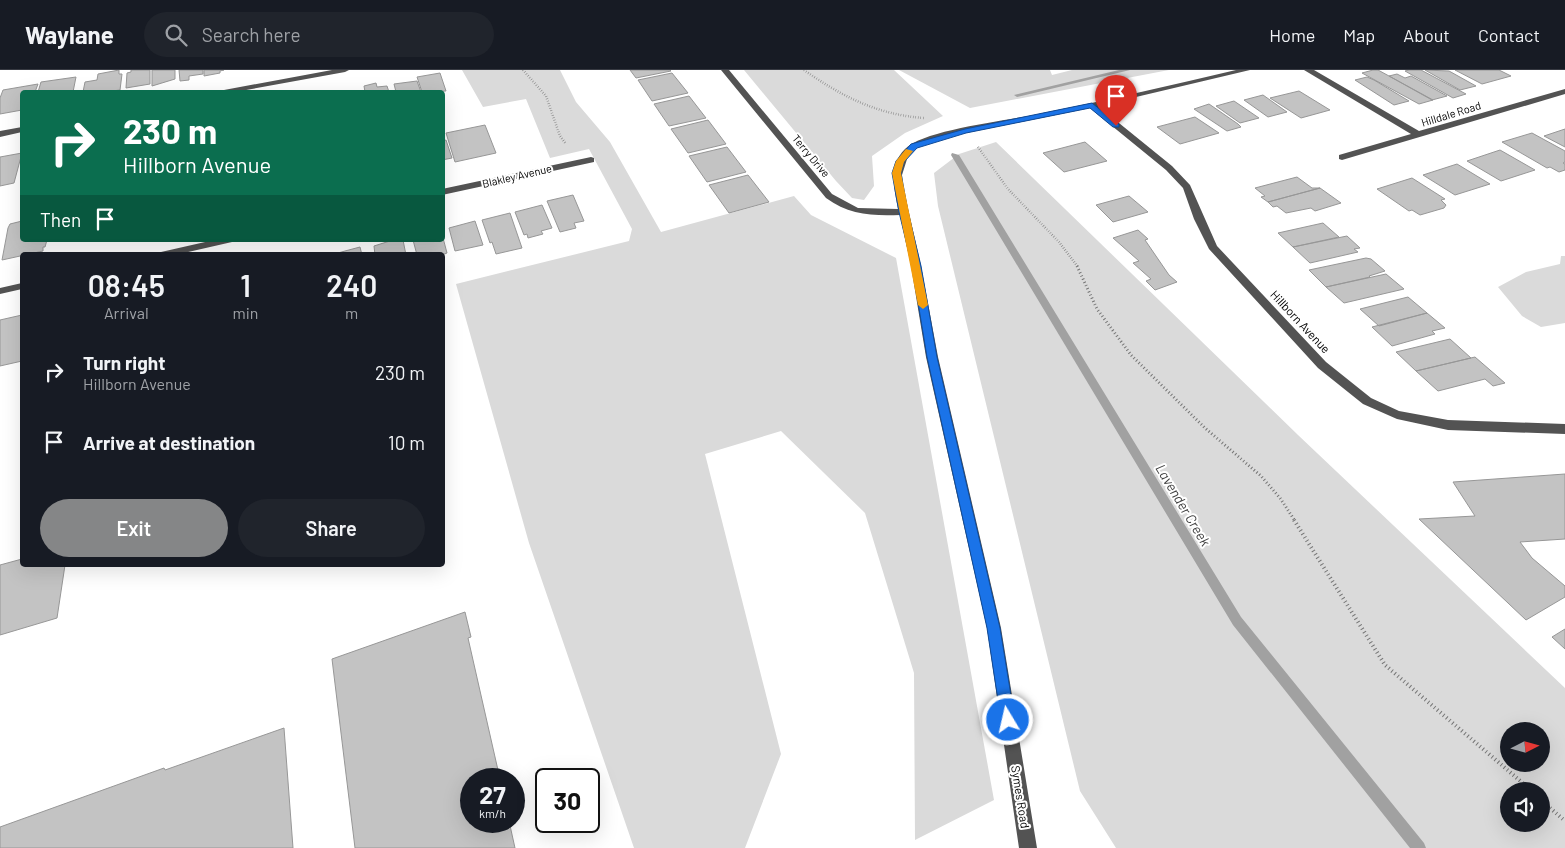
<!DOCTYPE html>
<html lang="en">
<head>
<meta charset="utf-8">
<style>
  :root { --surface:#171b24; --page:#20242c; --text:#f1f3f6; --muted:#9ea1a6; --line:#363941; --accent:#858687 }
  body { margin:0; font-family:Barlow,sans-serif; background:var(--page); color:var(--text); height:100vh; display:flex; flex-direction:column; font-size:19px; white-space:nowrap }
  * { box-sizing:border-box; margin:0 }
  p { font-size:16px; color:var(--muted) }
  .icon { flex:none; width:28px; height:28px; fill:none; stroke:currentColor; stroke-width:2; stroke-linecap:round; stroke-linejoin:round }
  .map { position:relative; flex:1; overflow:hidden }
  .sheet { position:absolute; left:20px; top:182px; width:425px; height:315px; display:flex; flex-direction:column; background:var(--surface); border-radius:5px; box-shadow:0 5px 20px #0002 }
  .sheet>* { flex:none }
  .guide { position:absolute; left:20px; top:20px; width:425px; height:152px; border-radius:5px; box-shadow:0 5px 20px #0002; background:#0b6e4f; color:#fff; overflow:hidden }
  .needle { width:32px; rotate:84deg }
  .fabs { position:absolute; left:1500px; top:652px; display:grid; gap:10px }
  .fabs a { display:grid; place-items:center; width:50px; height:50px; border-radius:50%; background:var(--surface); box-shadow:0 5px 20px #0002; font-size:25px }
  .speed { position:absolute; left:460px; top:698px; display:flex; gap:10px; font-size:25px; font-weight:700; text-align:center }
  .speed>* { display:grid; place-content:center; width:65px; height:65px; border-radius:50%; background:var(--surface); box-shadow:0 5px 20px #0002; line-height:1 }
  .speed small { font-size:12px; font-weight:400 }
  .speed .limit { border:2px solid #111; border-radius:8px; background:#fff; color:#111 }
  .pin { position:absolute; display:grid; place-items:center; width:42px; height:42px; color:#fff; margin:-51px -21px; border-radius:50% 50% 50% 0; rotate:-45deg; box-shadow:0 0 5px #0007 }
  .pin .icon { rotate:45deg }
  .me { position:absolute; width:55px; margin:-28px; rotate:351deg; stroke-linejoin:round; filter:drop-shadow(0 0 4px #0008) }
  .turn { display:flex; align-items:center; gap:18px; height:105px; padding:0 20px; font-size:22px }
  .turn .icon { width:65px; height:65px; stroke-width:2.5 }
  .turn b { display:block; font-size:35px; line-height:42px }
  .then { display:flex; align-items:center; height:48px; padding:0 20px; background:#0003; gap:10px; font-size:19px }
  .eta { display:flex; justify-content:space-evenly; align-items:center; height:85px; text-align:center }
  .eta b { font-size:30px; font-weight:600; line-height:35px }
  .cta { display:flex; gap:10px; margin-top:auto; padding:10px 20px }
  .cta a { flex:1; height:58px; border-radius:30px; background:var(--accent); color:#fff; font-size:20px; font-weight:600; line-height:58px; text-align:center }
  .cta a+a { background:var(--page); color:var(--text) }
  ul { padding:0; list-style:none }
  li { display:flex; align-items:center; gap:15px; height:70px; padding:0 20px }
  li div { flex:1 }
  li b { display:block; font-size:19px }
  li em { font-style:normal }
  header { display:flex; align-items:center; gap:30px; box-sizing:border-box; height:70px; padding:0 25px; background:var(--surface); border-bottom:1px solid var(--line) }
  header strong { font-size:24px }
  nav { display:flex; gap:28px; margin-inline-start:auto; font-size:18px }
  .search { width:350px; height:45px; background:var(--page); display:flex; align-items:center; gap:12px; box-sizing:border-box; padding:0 18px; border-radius:28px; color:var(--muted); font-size:19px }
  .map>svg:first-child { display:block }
</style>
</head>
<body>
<header>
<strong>Waylane</strong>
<div class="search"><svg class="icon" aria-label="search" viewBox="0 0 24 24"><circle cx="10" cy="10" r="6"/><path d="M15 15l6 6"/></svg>Search here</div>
<nav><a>Home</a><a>Map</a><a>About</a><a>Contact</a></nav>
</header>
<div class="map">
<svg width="1565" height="778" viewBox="0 0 1565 778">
  <rect width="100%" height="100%" fill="#fff"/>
  <!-- green -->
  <path fill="#dadada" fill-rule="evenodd" d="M462,0H560L576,32L610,72L661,162L794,126L811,145L896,188L994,730L915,770L914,603L865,443L781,361L705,384L781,684L745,778H634L529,473L456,214L629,171L632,159L589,79L550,88L526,29L483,37Z
    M744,0H894L943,46L905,63L872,86L874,116L864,130L852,128L836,111Z
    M899,0H1050L1052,5L1072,0H1169L970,38Z
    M996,72L1298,365L1565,618V778H1116L1080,721L938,136L934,103L959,84ZM1541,661V694H1509V661ZM1541,721V754H1509V721Z
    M1561,186H1565V253L1541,257L1522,246L1498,217L1526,202L1560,194Z"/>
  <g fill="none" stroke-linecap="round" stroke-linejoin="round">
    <!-- stream -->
    <path fill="#a1a1a1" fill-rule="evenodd" d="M1119,0H1130L1017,27L1014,25Z
      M952,83L959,85L1241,547L1424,773L1426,778H1410L1233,555L951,85Z"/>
  </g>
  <!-- building -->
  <path fill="#c3c3c3" stroke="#979797" d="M119,0V4H122L120,20L104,22H83L85,12L97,10L98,4Z
    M131,0H150V14L126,18L127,3L131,2Z
    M152,0H175V9L152,16Z
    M179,0H203V4L189,6V10L180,11Z
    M204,0H224L220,1V3L204,6Z
    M630,0H670L671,1L636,8Z
    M1373,0H1378L1433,30L1419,34L1362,3Z
    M1409,0H1421L1466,24L1453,28L1405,1Z
    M1425,0L1449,1L1476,16L1460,20Z
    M1455,0H1499L1511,6L1482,14Z
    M440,3L446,21L422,22L417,7Z
    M672,3L688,23L652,31L638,10Z
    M1397,4L1405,8L1411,6L1447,26L1432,30L1389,6Z
    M76,7L73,22H38L41,12Z
    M1367,7L1374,10L1409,31L1394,35L1355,10Z
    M417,11L421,22H396L394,14Z
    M376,13L377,17L387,16L389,22H365L364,16Z
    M38,14L35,22H22V40L0,44V28L3,20Z
    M1299,21L1330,40L1301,48L1270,28Z
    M1263,25L1287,42L1268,47L1244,30Z
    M689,26L706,48L669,56L654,34Z
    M1234,31L1259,48L1240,53L1216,36Z
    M1209,34L1238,54L1241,57L1227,61L1194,39Z
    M1195,47L1219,63L1180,74L1157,57Z
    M708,50L726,74L688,83L671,59Z
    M485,55L496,83L455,92L446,63Z
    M1565,59V77L1544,66Z
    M1532,63L1565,81V92L1563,93L1565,94V100L1559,102L1550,97L1547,98L1502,72Z
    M446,70L452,88L442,90V71Z
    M1085,72L1107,91L1064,102L1043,83Z
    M727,77L746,102L707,112L689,86Z
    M1500,80L1535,100L1501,111L1467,91Z
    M22,83L14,113L0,116V87Z
    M1457,94L1490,114L1455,125L1423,105Z
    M748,105L769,132L729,143L709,115Z
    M1297,107L1312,118H1320L1268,132L1261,127L1265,126L1255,118Z
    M1412,108L1445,129L1441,130L1446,135L1444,138L1420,145L1412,140L1409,141L1377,119Z
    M1320,118L1341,133L1315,141L1311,138L1286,143L1277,136L1273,137L1268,132Z
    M573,125L584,151L574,153L576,158L560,162L547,131Z
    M1129,126L1148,142L1113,152L1096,135Z
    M542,135L552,158L541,161L543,164L528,168L527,164L524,165L515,142Z
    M510,143L522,178L496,184L492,172L490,173L482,150Z
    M22,151V170H47L45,177H43V181L2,190L8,158L10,154Z
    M475,151L483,175L455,181L449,158Z
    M1323,153L1339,167L1293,177L1278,163Z
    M1138,160L1148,169L1145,170L1169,205L1177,212L1155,220L1146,211L1151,209L1133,193L1139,191L1113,168Z
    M442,164L447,183L442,185H417L413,170H442Z
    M1347,166L1360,178L1354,179L1358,182L1310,193L1293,177Z
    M403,170L406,185H375L374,176L393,170Z
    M360,177L362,185H331L345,181Z
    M1366,188L1371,189L1385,201L1369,206L1370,207L1326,217L1309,200Z
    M1386,204L1404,219L1344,233L1326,217Z
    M1408,227L1427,243L1379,256L1360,239Z
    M1427,243L1445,258L1432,261L1435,264L1392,276L1372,257Z
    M22,245V291L0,296V250Z
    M1450,269L1471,288L1416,301L1396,282Z
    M1475,287L1505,313L1493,316L1485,309L1438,321L1416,301Z
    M1565,404V469L1520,472L1532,488L1565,516V527L1526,550L1419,449L1475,446L1453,412Z
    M22,489V495H65L57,548L0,565V495Z
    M465,542L471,567L468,568L500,709H471V751H509L515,778H355L332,589Z
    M1565,559V579L1552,567Z
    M284,658L293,778H0V757L164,698L165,700Z"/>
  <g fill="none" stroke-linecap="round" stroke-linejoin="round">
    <!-- path-far2 -->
    <path stroke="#757575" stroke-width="2.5" stroke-dasharray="0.5 2" stroke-linecap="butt" d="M523,0L546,26L560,66L566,74
      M804,0C841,26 878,45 924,48
      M978,77L1008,119L1059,172L1078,197"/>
    <!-- path-far1 -->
    <path stroke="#757575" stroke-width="3" stroke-dasharray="1 2.5" stroke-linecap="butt" d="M1077,196L1097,239L1131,285L1205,358L1261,406L1280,428L1295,451"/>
    <!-- path -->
    <path stroke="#757575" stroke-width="4" stroke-dasharray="1 3" stroke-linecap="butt" d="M1294,450L1385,595L1532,721
      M1541,730L1565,751"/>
    <!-- minor -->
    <path fill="#535353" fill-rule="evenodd" d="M332,0H349L345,2L235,22H220L224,20Z
      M721,0H729L832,124L858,138L898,139C894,118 888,96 905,79C924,59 1013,50 1043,43C1108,30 1172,15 1236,0H1250L1098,36L1172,96L1190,115L1217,176L1326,292L1371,328L1399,341L1448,350L1565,354V364L1448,360L1397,349L1363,334L1318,298L1209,179L1194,149L1183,118L1166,100L1090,38L961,64L924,74L916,78L908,86L902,105L903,116L921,196L938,287L1001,558L1037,778H1019L987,558L926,287L911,196L900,145C872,146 849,145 826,128Z
      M1304,0H1314L1419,61L1565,19V24L1342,90L1339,89V85L1411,64Z
      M22,57V62L0,67V61Z
      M591,87L594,88V92L442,125V119Z
      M214,170H233L232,172L175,185H156L161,182Z
      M22,213V219L0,224V218Z"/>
  </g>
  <!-- route -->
  <path fill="#1a73e8" stroke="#114b97" d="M1092,33L1119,54V57H1113L1090,38L966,63L917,78L904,92L901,103L908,142L921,196L937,287L1000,558L1015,650L1013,654L1008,656L1003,654L1001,650L987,558L927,287L912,196L899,142L892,103L896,91L911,74L965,59Z"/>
  <!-- slow -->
  <path fill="#f59e0b" d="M906,79L913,81L904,92L901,103L928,235L923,239L918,235L892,103L896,91Z"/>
  <g text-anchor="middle" stroke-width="4" stroke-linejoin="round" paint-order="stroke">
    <!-- far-street labels -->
    <g font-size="11" fill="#000" stroke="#fff">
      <text transform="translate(1451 44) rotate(-17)" y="4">Hilldale Road</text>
      <text transform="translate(811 86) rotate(50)" y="4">Terry Drive</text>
      <text transform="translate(517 106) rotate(-13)" y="4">Blakley Avenue</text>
    </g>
    <!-- street labels -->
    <g font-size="12" fill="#000" stroke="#fff">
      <text transform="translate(1300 252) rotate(47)" y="4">Hillborn Avenue</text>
      <text transform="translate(1020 727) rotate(81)" y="4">Symes Road</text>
    </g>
    <!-- water labels -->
    <g font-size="14" font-style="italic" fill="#424242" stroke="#fff">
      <text transform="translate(1183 435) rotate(59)" y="5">Lavender Creek</text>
    </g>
  </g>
</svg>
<div class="fabs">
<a><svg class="needle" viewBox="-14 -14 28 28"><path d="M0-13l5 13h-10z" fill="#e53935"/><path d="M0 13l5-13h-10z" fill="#9ea1a6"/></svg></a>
<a><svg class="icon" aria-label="sound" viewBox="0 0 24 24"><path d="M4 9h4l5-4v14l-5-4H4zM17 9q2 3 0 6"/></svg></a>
</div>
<div class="speed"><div>27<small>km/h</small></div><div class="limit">30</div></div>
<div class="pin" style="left:1116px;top:56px;background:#d93025"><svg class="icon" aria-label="arrive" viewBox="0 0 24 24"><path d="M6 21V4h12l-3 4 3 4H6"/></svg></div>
<svg class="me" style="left:1008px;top:650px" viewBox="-20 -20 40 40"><circle r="17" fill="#1a73e8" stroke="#fff" stroke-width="3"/><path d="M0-11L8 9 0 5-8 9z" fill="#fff"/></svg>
<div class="guide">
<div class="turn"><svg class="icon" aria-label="right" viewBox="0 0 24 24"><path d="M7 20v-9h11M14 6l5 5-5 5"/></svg><div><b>230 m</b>Hillborn Avenue</div></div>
<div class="then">Then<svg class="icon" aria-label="arrive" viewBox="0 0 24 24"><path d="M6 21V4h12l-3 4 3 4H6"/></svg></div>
</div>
<section class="sheet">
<div class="eta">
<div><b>08:45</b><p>Arrival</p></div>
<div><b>1</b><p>min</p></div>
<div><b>240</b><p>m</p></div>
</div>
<ul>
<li><svg class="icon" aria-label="right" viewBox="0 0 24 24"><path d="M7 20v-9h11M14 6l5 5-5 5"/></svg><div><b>Turn right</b><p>Hillborn Avenue</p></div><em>230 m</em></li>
<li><svg class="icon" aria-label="arrive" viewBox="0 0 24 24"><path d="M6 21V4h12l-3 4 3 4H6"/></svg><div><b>Arrive at destination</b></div><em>10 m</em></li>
</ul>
<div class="cta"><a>Exit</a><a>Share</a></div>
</section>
</div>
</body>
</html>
